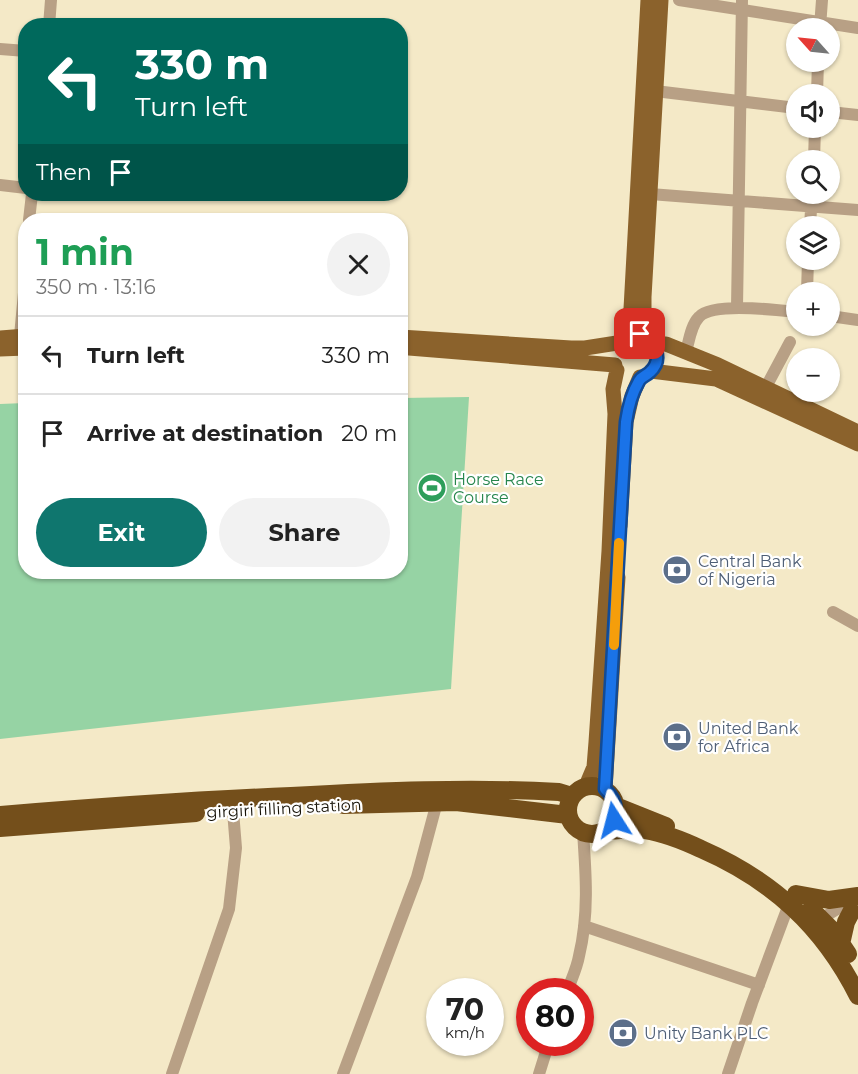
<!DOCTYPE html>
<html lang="en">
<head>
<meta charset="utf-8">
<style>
  :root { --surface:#fff; --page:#f2f2f2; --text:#222; --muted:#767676; --line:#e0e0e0; --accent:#0f766e }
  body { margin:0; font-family:Montserrat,sans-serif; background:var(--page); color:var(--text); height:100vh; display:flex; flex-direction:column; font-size:22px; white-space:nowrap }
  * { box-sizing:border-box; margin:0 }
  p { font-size:20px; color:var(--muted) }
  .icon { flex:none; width:33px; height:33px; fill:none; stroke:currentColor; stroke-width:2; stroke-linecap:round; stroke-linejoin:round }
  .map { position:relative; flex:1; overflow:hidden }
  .drawer { position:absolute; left:18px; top:213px; width:390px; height:366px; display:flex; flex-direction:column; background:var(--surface); border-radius:24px; box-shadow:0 2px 4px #0004 }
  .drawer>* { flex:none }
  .banner { position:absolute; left:18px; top:18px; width:390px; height:183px; border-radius:24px; box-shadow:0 2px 4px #0004; background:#00695c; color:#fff; overflow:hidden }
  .needle { width:39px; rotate:297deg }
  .buttons { position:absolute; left:786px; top:18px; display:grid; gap:12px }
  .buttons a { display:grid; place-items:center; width:54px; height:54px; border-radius:50%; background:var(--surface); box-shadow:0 2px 4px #0004; font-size:30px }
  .speed { position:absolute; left:426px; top:978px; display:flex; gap:12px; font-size:30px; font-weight:700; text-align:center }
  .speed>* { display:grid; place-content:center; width:78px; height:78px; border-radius:50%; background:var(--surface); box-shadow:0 2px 4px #0004; line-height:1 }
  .speed small { font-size:15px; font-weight:400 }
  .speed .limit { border:9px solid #d22; background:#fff; color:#111 }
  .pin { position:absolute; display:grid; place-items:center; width:51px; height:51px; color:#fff; margin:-26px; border-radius:12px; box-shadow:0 3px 9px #0006 }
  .me { position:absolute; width:66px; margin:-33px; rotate:351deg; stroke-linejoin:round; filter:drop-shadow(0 0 4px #0008) }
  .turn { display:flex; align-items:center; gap:21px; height:126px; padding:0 18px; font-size:27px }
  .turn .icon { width:78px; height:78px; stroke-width:2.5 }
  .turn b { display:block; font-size:42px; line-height:51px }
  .then { display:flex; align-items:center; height:57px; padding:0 18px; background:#0003; gap:12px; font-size:22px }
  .round { display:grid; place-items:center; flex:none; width:63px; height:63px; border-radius:32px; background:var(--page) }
  .overview { display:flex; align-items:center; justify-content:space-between; height:102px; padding:0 18px }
  h1 { font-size:36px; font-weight:700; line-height:45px; color:#1e9e55 }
  .primary-button { display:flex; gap:12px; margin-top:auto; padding:12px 18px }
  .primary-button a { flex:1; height:69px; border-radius:36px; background:var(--accent); color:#fff; font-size:24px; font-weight:700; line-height:69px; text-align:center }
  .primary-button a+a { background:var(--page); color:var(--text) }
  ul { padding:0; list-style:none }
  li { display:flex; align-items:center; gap:18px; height:78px; padding:0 18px; border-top:2px solid var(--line) }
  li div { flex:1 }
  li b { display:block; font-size:22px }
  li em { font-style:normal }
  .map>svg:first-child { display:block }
</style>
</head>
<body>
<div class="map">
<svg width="858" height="1074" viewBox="0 0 858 1074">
  <rect width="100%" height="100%" fill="#f4e9c7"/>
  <!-- green -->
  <path fill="#96d3a4" d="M469,397L451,689L0,739V404L25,403L26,572H400L401,398Z"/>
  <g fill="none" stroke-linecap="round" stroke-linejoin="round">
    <!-- minor -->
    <path stroke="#b8a085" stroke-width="12" d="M679,0L858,28
      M49,26L51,0
      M820,27L822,0
      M0,49L26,51
      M655,91L796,108
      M817,94L818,62
      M830,112L858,115
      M814,160L815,128
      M0,185L26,188
      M650,194L858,210
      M29,220L32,194
      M810,226L812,194
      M807,292L808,260
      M737,307L742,0
      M830,316L858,320
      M20,336L26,271
      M686,352C689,341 691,325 699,317C713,302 777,310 796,312
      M766,387L790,342
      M833,612L858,626
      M821,919L852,900
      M584,926L759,985
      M567,992C571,980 577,968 579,956C589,915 586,874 583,832
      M172,1074L229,909L236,848L233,811
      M343,1074L417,877L437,802
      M539,1074L549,1042
      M728,1074L752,1003L789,904"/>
    <!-- major -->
    <path stroke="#8b622c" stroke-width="15" d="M400,337L571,348H585L617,343
      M624,337L631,309L648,0
      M0,338L26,336
      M648,338L644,321V297L661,0
      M654,344H666L718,365L858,432
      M409,348L615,365
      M0,349L26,348
      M651,371L716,379L858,444
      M620,526L626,422L632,396L640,377
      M586,786L594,767L596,742L609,551L615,414L613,389L617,370
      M605,789L618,577"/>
    <!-- highway -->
    <path stroke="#744f1b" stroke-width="18" d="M568 810a24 24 0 1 1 48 0a24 24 0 1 1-48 0Z
      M343,805L456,802L568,815
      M616,806L666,826
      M0,815C97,807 194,800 291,796C380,791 469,787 559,792L572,796
      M0,828L196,813
      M604,831C618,831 632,828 645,830C664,833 684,841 701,849C772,880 823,926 858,996
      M796,894L829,900L858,896
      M811,909L832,930L848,954
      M841,944L846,922L858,899"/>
  </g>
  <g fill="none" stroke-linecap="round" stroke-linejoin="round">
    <!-- route casing -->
    <g stroke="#114b97" stroke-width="15">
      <path id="route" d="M614,820C618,808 615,798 605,789L626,422C628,408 632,393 639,381C642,376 646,376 650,372C664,359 655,341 640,334"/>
    </g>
    <!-- route -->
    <use href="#route" stroke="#1a73e8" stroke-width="10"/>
    <!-- slow -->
    <path stroke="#f59e0b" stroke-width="10" d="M614,645L619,543"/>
  </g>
  <!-- icons -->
  <defs>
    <g id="stadium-disc" transform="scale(1.5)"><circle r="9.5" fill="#2e9e5b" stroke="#fff"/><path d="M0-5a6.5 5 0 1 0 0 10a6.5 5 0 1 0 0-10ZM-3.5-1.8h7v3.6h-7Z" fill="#fff"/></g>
    <g id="bank-disc" transform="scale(1.5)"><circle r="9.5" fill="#5c6f8a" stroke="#fff"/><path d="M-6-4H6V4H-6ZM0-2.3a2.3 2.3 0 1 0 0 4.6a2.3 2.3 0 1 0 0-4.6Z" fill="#fff"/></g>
  </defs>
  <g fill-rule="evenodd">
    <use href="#stadium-disc" x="432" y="488"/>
    <use href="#bank-disc" x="677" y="570"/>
    <use href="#bank-disc" x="677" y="737"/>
    <use href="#bank-disc" x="623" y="1033"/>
  </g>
  <g text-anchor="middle" stroke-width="4.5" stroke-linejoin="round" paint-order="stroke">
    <!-- leisure labels -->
    <g font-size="16" fill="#27864d" stroke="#fff" text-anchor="start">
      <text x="453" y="485">Horse Race<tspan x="453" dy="18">Course</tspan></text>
    </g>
    <!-- service labels -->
    <g font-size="16" fill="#4e5e75" stroke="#fff" text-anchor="start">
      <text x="698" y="567">Central Bank<tspan x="698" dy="18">of Nigeria</tspan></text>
      <text x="698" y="734">United Bank<tspan x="698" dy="18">for Africa</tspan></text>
      <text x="644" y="1039">Unity Bank PLC</text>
    </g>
    <!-- street labels -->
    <g font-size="16" fill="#161207" stroke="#fff">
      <text transform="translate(284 808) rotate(-3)" y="6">girgiri filling station</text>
    </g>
  </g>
</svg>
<div class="buttons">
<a><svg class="needle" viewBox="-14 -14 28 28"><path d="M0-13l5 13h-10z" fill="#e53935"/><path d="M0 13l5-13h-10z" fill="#767676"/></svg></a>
<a><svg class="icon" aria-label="sound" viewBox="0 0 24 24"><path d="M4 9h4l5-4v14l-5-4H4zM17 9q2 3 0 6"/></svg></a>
<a><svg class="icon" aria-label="search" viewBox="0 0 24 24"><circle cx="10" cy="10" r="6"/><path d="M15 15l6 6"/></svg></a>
<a><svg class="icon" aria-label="layers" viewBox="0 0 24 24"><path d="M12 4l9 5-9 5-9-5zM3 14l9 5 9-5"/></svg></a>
<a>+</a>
<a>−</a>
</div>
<div class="speed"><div>70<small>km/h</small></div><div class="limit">80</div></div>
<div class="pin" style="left:640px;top:334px;background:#d93025"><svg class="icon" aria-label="arrive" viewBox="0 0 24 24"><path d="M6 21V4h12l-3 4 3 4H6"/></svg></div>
<svg class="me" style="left:614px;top:820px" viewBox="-20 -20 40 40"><path d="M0-17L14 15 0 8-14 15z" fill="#1a73e8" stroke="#fff" stroke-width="4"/></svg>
<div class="banner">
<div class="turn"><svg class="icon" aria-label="left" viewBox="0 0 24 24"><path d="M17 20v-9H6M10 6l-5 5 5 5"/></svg><div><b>330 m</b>Turn left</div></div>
<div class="then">Then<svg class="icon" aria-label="arrive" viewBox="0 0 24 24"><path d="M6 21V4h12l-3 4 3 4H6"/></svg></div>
</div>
<section class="drawer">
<div class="overview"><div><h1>1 min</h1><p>350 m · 13:16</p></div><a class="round"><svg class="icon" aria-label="close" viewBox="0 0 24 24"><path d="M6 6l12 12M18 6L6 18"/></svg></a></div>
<ul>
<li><svg class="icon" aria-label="left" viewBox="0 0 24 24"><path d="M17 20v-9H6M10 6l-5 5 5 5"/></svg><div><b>Turn left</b></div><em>330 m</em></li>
<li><svg class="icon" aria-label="arrive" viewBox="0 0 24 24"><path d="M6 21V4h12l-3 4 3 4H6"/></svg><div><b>Arrive at destination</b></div><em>20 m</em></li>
</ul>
<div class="primary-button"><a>Exit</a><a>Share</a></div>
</section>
</div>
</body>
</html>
